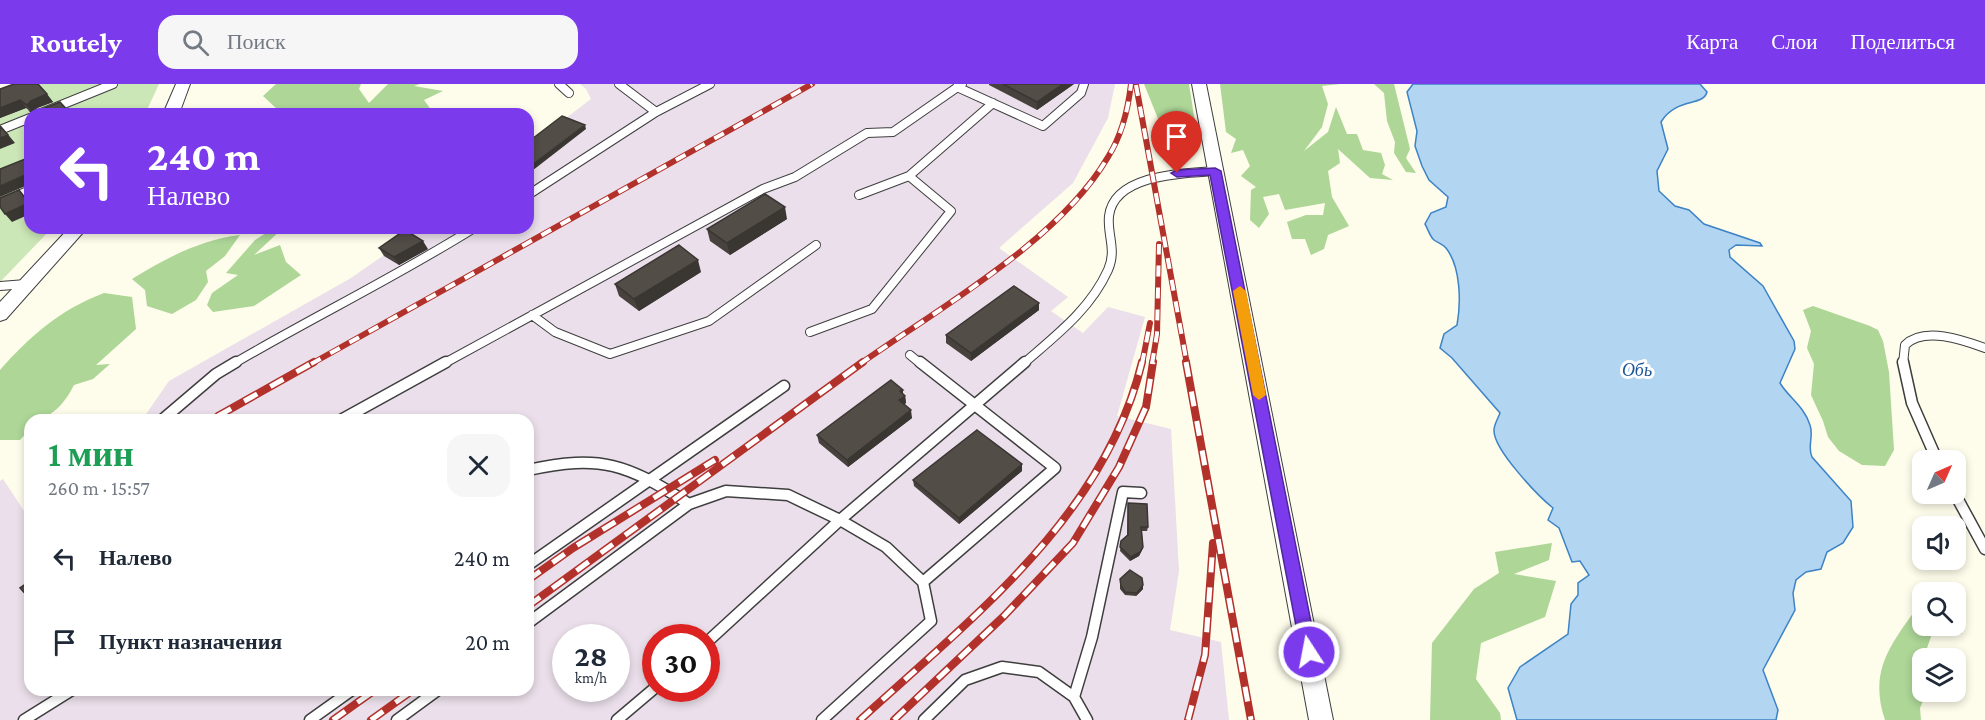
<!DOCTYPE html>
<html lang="ru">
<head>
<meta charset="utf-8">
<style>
  :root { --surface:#fff; --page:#f6f6f7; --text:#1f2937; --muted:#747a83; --accent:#7c3aed }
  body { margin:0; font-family:"Crimson Pro",serif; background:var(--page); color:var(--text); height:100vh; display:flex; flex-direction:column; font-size:22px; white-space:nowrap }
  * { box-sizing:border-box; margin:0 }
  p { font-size:20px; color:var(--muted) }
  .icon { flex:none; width:33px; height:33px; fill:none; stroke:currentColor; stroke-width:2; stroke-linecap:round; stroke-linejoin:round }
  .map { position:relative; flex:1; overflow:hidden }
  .side { position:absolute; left:24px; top:330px; width:510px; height:282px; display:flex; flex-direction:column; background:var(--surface); border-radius:18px; box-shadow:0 3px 9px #0003 }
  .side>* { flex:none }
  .guide { position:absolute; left:24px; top:24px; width:510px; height:126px; border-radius:18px; box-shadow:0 3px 9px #0003; background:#7c3aed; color:#fff; overflow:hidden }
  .needle { width:39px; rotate:45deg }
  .buttons { position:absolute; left:1912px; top:366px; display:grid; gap:12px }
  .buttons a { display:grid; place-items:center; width:54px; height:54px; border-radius:12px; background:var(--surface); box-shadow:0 3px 9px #0003; font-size:30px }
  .speed { position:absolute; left:552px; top:540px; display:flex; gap:12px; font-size:30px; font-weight:700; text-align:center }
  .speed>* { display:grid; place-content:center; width:78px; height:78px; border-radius:50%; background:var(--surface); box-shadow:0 3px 9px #0003; line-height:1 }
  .speed small { font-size:15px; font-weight:400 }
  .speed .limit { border:9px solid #d22; background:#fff; color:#111 }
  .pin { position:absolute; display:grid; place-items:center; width:51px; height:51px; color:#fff; margin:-62px -26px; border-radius:50% 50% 50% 0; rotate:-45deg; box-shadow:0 0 6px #0007 }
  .pin .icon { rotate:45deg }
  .me { position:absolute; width:66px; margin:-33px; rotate:349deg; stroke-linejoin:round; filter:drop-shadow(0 0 4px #0008) }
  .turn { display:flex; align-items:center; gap:21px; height:126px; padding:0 24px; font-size:27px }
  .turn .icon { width:78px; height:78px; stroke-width:2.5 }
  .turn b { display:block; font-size:42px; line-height:51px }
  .round { display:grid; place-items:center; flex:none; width:63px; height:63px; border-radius:18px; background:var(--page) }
  .head { display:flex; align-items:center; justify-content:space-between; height:102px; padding:0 24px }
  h1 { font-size:36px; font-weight:600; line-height:45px; color:#1e9e55 }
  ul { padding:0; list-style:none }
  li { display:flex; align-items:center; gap:18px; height:84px; padding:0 24px }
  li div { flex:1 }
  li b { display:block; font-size:22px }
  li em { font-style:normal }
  header { display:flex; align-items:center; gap:36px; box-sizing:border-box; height:84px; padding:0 30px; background:var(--accent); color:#fff }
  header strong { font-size:28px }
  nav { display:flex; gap:33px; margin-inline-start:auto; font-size:21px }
  .search { width:420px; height:54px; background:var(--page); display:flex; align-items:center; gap:15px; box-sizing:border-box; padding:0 21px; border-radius:18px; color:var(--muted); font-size:22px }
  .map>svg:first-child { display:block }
</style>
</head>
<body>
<header>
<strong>Routely</strong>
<div class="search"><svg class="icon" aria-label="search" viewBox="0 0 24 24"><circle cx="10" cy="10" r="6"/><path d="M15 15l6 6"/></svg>Поиск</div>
<nav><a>Карта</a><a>Слои</a><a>Поделиться</a></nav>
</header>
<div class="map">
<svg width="1985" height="636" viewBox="0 0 1985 636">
  <rect width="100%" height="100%" fill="#fefcea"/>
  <!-- industrial -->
  <path fill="#eadfea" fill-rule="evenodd" d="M580,0H1115L1108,34L1073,99L999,164L1068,213L1051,227L1083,249L1108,223L1145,233L1117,332L1171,345L1179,487L1170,546L1221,558L1229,636H0V397L3,395L30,436V606H528V336H142L169,297L351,194L423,144H528V63L591,15L586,5ZM566,554H616V604H566ZM656,554H706V604H656Z"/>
  <!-- green -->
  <path fill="#cbe6b7" d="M27,0H159L145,30H30V144H52L0,198V10Z"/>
  <!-- forest -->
  <path fill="#add697" d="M276,0H361L359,5L369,19L388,0H420L414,2L443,7L424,16L432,27L428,30H274L277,25L263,12Z
    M1144,0H1189L1197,51L1187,61L1167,57Z
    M1220,0H1340L1322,2L1328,20L1322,43L1304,67L1328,48L1336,23L1347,50H1357L1363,66L1381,69L1385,81L1382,90L1393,96L1370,94L1338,65L1340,79L1328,87L1332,113L1349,142L1328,151L1324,165L1311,171L1305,155H1292L1287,138L1306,131H1323L1325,119L1285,126L1279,110L1263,113L1269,130L1259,144L1250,136L1251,106L1256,103L1241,92L1250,82L1243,66L1231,69L1236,55L1226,48Z
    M1374,0H1394L1410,65L1406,74L1416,89L1406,88L1394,69L1395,58L1387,37L1384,9Z
    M274,144H302L282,145L254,171L280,161L286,178L301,191L254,222L213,228L207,221L212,209L238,191L226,189L255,156Z
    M240,151L225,172L206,187L208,198L196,216L172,230L147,222L145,206L132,195C166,174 200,156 240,151Z
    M104,209L132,213L136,245L96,281L110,280L93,295L74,301C65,319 51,336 30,336V345L20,356H0V286C30,252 61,225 104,209Z
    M1813,222L1870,242L1878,246L1883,257L1889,288L1894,366L1885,382L1862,381L1839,367L1828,353L1823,337L1811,311L1814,280L1807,264L1811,247L1803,226Z
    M1552,459L1549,476L1514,490L1556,497L1545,533L1481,559L1476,595L1500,629L1501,636H1430L1432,559L1474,505L1499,489L1495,468Z
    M1923,515V542H1956V524L1962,550L1934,544L1926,567L1930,574H1923V608H1927L1920,624L1921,636H1885C1867,583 1895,556 1923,515Z"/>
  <!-- water -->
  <path fill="#b2d5f2" stroke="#3d83c6" stroke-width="1.5" d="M1413,0H1700L1707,8C1703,23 1676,13 1661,38L1668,65L1657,87L1659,107L1675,122L1689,126L1704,140L1760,159L1762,162L1736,161L1729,166L1730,173L1763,202L1794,257L1795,265L1780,299C1789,314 1804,322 1810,341C1814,352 1807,363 1812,373L1851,417L1853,443L1843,459L1827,468L1821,485L1806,488L1796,496L1793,509L1795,526L1763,586L1778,626L1776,636H1517L1508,604L1520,583L1568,550L1571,520L1578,511V499L1589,491L1580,477L1572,478L1559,444L1548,436L1553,424C1538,412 1493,365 1494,346C1494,341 1498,334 1500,329L1452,274L1440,264L1444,250L1457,241C1461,219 1461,183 1446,164C1443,160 1438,159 1434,156C1430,153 1428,145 1425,140L1431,129L1446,123L1448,113L1429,96L1422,82L1415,62L1417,47L1407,8Z"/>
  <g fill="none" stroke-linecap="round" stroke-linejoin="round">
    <!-- service-far1 casing -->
    <g stroke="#3e3e3e" stroke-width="10">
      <path id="service-far1" d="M559,0L569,9
        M619,0L656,28
        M957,3L1043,42L1081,9L1084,0
        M39,30L113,0
        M0,46L30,34
        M528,111L656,28L710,0
        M859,111L909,92L993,19
        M0,119L30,106
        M0,202L26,200
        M532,231L555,248L610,270L709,237L816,161
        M810,248L872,225L951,127L909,92
        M910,271L921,280
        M233,280C313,233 396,193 474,144
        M443,280L763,105L795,93L867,49L893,48L962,0
        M1023,280C1055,252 1090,226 1108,186C1117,166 1107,151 1109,132C1114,90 1184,89 1215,87
        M1903,280L1905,261C1924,242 1963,256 1985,264"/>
    </g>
    <!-- service casing -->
    <g stroke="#3e3e3e" stroke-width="13">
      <path id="service" d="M920,278L1055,384L923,498
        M1903,278L1912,319L1937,376
        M162,336L216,290L236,278
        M341,336L446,278
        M528,386C601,370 627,380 689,420
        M1955,410L1985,465
        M528,481L784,302
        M528,539L689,420L726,407L788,411L840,436L886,463L923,498L931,537L822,636
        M706,559L840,436L1025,278
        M1074,613L1092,553L1123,408L1141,409
        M24,636L72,606
        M310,636L352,606
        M397,636L438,606
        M617,636L656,603
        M924,636L965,596L1002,583L1039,588L1074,613L1087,636"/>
    </g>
    <!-- minor casing -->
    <g stroke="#3e3e3e" stroke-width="2">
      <path id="minor" d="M176,0H190L179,30H163Z
        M1192,0H1206L1333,636H1309Z
        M69,144H87L6,235L0,237V218Z"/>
    </g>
    <!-- service-far1 -->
    <use href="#service-far1" stroke="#fff" stroke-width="8"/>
    <!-- service -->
    <use href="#service" stroke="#fff" stroke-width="10"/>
    <!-- minor -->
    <use href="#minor" fill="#fff" fill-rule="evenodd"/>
    <!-- rail-far1 casing -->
    <g stroke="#b3312b" stroke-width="6">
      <path id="rail-far1" d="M1136,1L1187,280
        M311,280L812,0
        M860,280C939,224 1059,157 1108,73C1122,51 1128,26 1131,0
        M1142,280L1150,239
        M1152,280L1157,250L1159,160"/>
    </g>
    <!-- rail casing -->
    <g stroke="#b3312b" stroke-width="8">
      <path id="rail" d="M1186,278L1251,636
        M218,332L314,278
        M528,496L573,464L715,376
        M528,522L863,278
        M333,636L375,606
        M371,636L413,606
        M860,636C972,534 1105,432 1142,278
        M894,636L1004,532L1073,459L1119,383L1146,323L1153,278
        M1188,636L1205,571L1213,459"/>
    </g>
    <!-- rail-far1 -->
    <use href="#rail-far1" stroke="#fff" stroke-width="4" stroke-dasharray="11" stroke-linecap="butt"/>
    <!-- rail -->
    <use href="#rail" stroke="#fff" stroke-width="5" stroke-dasharray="15" stroke-linecap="butt"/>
  </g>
  <!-- wall -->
  <path fill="#47423e" d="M14,0H38L53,18L37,24L34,28L60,18L71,30H32L30,27L31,28L26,24L0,34V5Z
    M989,0H1074L1037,26L989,1Z
    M787,135L730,171L710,157L707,145Z
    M379,164L428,165L399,181L384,172Z
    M701,188L639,227L619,212L615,200Z
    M1039,219V226L971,277L946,259V251Z
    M903,306V310L905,312L906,319L904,320L912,334L848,383L819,359L817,351Z
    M1022,387L959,440L914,402L913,396Z
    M1128,419L1148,443L1147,447H1142L1143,463L1142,466L1139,472L1130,477L1120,467L1121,457L1127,451Z
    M1120,495L1143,501V505L1136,512L1125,511L1120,505Z"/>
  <!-- shaded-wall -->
  <path fill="#3a3632" d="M1063,0H1074L1037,26V18Z
    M47,10L53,18L37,24L33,29L27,21L31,17Z
    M20,16L26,24L0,34V24Z
    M585,41L586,45L528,90V84Z
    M1,42L15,59L0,65V54Z
    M30,89V100L0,113V102Z
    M19,106L30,119V130L12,138L5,130Z
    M785,123L787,135L730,171L727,159Z
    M423,157L428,165L399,181L394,173Z
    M698,176L701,188L639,227L634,215Z
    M1039,219V226L971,277V269Z
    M903,306V313L905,312L906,319L900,324L899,316L900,307Z
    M911,326L912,334L848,383L847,376Z
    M1022,380V387L959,440V434Z
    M1143,463L1142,466L1139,472L1130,477L1131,473Z
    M1143,501V505L1136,512L1137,509Z"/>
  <!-- building -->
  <path fill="#534d48" stroke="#3a3632" stroke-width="1.5" d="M14,0H38L47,10L31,17L27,21L20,16L0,24V5Z
    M1003,0H1063L1037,18Z
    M60,18L71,30H32L30,27L35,28Z
    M562,32L585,41L528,84V58Z
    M0,42L8,51L0,54Z
    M30,73V89L0,102V85Z
    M19,106L29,119L5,130L0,123V114Z
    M765,110L785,123L727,159L707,145Z
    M405,146L423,157L394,173L379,164Z
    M679,161L698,176L634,215L615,200Z
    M1014,202L1039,219L971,269L946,251Z
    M891,296L903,306L900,307L905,312L899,316L911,326L847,376L817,351Z
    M977,346L1022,380L959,434L913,396Z
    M1128,419L1147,420L1148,443H1141L1143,463L1140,468L1131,473L1120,463L1121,457L1128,451Z
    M1130,486L1142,494L1143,501L1137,509L1125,508L1121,502L1120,495Z
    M30,497V515L20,504Z"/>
  <!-- route -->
  <path fill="#7c3aed" stroke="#51269a" stroke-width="1.5" d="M1215,84L1221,87L1317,568L1315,574L1309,576L1303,574L1301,568L1210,91L1177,93L1171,89L1177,86Z"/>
  <!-- slow -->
  <path fill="#f59e0b" d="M1240,202L1246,207L1266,311L1259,316L1253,311L1233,207Z"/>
  <g text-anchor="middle" stroke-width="6" stroke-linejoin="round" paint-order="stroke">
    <!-- water labels -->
    <g font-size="18" font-style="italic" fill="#1c5595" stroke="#fff">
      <text x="1637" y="292">Обь</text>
    </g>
  </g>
</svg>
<div class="buttons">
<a><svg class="needle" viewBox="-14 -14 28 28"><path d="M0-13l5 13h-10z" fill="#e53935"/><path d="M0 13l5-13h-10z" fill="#747a83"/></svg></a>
<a><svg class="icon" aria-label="sound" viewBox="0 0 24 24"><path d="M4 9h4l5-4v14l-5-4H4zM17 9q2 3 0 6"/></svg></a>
<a><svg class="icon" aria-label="search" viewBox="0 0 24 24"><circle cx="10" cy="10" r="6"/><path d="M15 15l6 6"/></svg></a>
<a><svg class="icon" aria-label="layers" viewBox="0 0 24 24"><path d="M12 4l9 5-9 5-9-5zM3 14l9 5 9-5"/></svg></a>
</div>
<div class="speed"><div>28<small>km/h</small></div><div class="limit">30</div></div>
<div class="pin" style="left:1177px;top:89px;background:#d93025"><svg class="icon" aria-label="arrive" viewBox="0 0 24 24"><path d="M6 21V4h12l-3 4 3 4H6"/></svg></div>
<svg class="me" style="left:1309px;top:568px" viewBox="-20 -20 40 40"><circle r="17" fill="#7c3aed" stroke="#fff" stroke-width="3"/><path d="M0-11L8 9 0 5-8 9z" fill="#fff"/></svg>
<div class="guide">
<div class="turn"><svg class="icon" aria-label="left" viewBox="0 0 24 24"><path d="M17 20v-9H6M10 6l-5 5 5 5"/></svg><div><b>240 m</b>Налево</div></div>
</div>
<section class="side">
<div class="head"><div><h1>1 мин</h1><p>260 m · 15:57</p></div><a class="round"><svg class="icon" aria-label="close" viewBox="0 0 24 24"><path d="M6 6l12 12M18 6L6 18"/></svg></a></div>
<ul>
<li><svg class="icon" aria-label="left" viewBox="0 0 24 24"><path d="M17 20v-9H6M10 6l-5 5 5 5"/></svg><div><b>Налево</b></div><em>240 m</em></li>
<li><svg class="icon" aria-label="arrive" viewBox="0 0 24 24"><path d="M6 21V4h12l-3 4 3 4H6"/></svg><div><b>Пункт назначения</b></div><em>20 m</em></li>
</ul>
</section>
</div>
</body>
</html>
